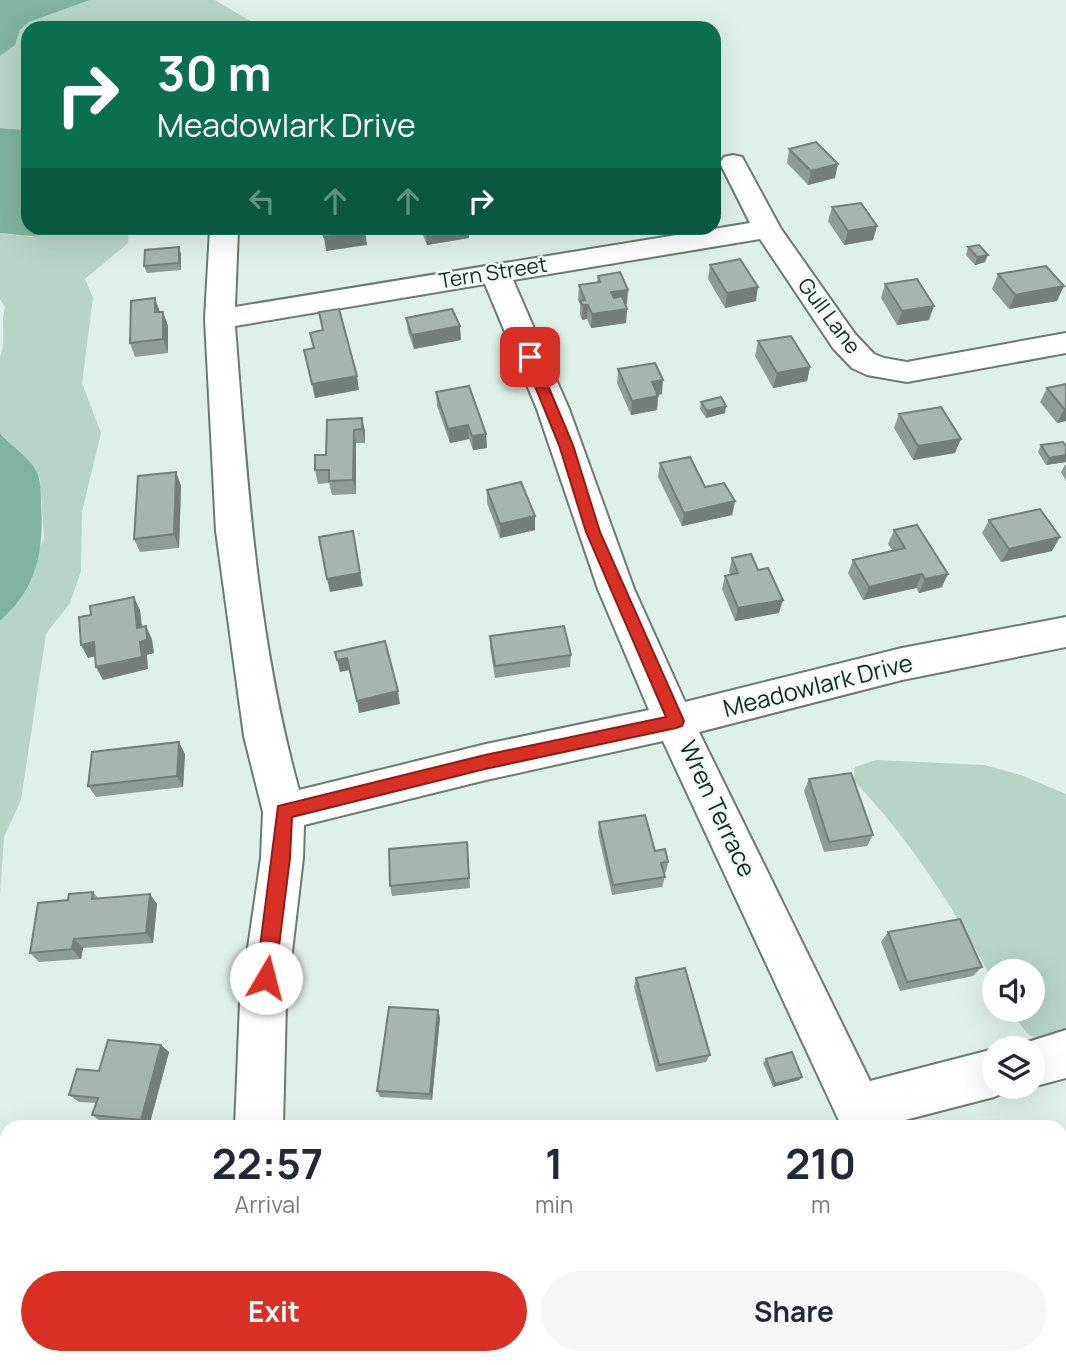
<!DOCTYPE html>
<html lang="en">
<head>
<meta charset="utf-8">
<style>
  :root { --surface:#fff; --page:#f6f6f7; --text:#1f2937; --muted:#747a83; --accent:#d93025 }
  body { margin:0; font-family:Manrope,sans-serif; background:var(--page); color:var(--text); height:100vh; display:flex; flex-direction:column; font-size:26px; white-space:nowrap }
  * { box-sizing:border-box; margin:0 }
  p { font-size:23px; color:var(--muted) }
  .icon { flex:none; width:38px; height:38px; fill:none; stroke:currentColor; stroke-width:2; stroke-linecap:round; stroke-linejoin:round }
  .map { position:relative; flex:1; overflow:hidden }
  .details { position:absolute; left:0px; top:1120px; width:1068px; height:245px; display:flex; flex-direction:column; background:var(--surface); border-radius:21px 21px 0 0; box-shadow:0 7px 28px #0002 }
  .details>* { flex:none }
  .top-card { position:absolute; left:21px; top:21px; width:700px; height:214px; border-radius:21px; box-shadow:0 7px 28px #0002; background:#0b6e4f; color:#fff; overflow:hidden }
  .fabs { position:absolute; left:982px; top:959px; display:grid; gap:14px }
  .fabs a { display:grid; place-items:center; width:63px; height:63px; border-radius:50%; background:var(--surface); box-shadow:0 7px 28px #0002; font-size:35px }
  .pin { position:absolute; display:grid; place-items:center; width:60px; height:60px; color:#fff; margin:-30px; border-radius:14px; box-shadow:0 4px 10px #0006 }
  .me { position:absolute; width:77px; margin:-38px; rotate:8deg; stroke-linejoin:round; filter:drop-shadow(0 0 5px #0008) }
  .turn { display:flex; align-items:center; gap:24px; height:147px; padding:0 21px; font-size:32px }
  .turn .icon { width:91px; height:91px; stroke-width:2.5 }
  .turn b { display:block; font-size:49px; line-height:60px }
  .lanes { display:flex; align-items:center; height:66px; padding:0 21px; background:#0003; justify-content:center; gap:35px; direction:ltr }
  .lanes .off { opacity:.35 }
  .eta { display:flex; justify-content:space-evenly; align-items:center; height:119px; text-align:center }
  .eta b { font-size:42px; font-weight:700; line-height:49px }
  .button { display:flex; gap:14px; margin-top:auto; padding:14px 21px }
  .button a { flex:1; height:80px; border-radius:42px; background:var(--accent); color:#fff; font-size:28px; font-weight:700; line-height:80px; text-align:center }
  .button a+a { background:var(--page); color:var(--text) }
  .map>svg:first-child { display:block }
</style>
</head>
<body>
<div class="map">
<svg width="1066" height="1365" viewBox="0 0 1066 1365">
  <rect width="100%" height="100%" fill="#def1e8"/>
  <!-- green -->
  <path fill="#b6d5c6" d="M90,0H215L262,28H28V134L26,130L0,128V56L15,45L20,30L29,22Z
    M61,228H129L128,243L85,279L93,298L82,383L101,433L82,512L81,571L70,603L46,634L21,800L4,837L0,895V621L11,611L44,538L40,479L35,468L0,433V356C7,343 0,325 5,307L0,299V233L31,237Z
    M876,760L984,765L1021,775L1066,794V1036L1049,1046L1027,1033L1009,1010H1032V971H994V983C955,910 911,840 853,780L855,767Z"/>
  <!-- water -->
  <path fill="#7fb39c" d="M0,0H90L29,22L20,30L15,45L0,56Z
    M0,128L26,130L28,134V228H61C40,240 22,235 0,233Z
    M0,433C11,446 29,457 37,472C41,482 41,493 41,504C44,551 37,588 0,621Z"/>
  <g fill="none" stroke-linecap="round" stroke-linejoin="round">
    <!-- minor casing -->
    <g stroke="#697b72" stroke-width="4">
      <path id="minor" d="M733,155L742,157L781,229L855,334L874,354L884,358L907,362L1066,333V353L907,382L867,375L852,368L833,348L760,239L513,280L569,409L634,589L685,702L902,648L1066,617V647L902,680L699,732L870,1081L994,1049V1087H1012L1011,1090L994,1097L878,1127L841,1125L663,741L486,780L304,825L303,858L286,1003L283,1127H235L240,1003L261,858L263,812L244,736L216,531L205,319L210,229H238L235,307L750,223L720,163L724,157ZM485,284L537,409L598,589L649,710L486,744L299,790C257,639 247,482 235,326Z
        M1066,1030V1078L1032,1087V1048H1014L1015,1046Z
        M189,1358H243L241,1365H187Z
        M838,1358H892V1365H838Z"/>
    </g>
    <!-- minor -->
    <use href="#minor" fill="#fff" fill-rule="evenodd"/>
  </g>
  <!-- wall -->
  <path fill="#8d9d95" d="M789,149L835,178L808,185L787,163Z
    M832,207L877,226L873,240L844,245L828,221Z
    M420,228H469V238L427,245Z
    M968,247L985,262L975,265L966,255Z
    M181,254V270L147,273L144,266Z
    M710,265L756,301L725,308L708,279Z
    M998,274L1057,301L1009,309L992,289Z
    M598,276L627,304H625L627,309L626,323L591,328L587,319L582,320L580,315V305L578,299L579,285L597,282Z
    M885,284L929,320L897,325L881,298Z
    M155,298L160,312H163L168,326V353L135,357L130,343Z
    M406,318L461,340L414,349L408,332Z
    M758,341L810,367L807,381L773,388L755,356Z
    M618,369L662,394L658,395L657,410L631,415L617,383Z
    M1066,384V421L1057,423L1040,402L1047,388Z
    M436,392L486,434L487,448L473,450L469,439L450,443L437,406Z
    M701,402L725,413L706,418L700,409Z
    M899,414L955,453L913,460L894,428Z
    M362,418L365,431V443H356V494L332,495L329,483L318,484L315,470L326,455Z
    M1041,445L1066,446V462L1046,465L1038,452Z
    M660,463L735,501L732,515L682,526L658,477Z
    M1065,465H1066V481L1061,472Z
    M176,472L181,486L179,548L140,552L134,539Z
    M487,490L535,516V530L500,538L487,503Z
    M989,520L1052,551L1001,562L982,533Z
    M894,530L942,587L919,593L916,588L863,600L848,573L853,560L893,551L888,544Z
    M732,558L758,570L779,613L735,621L722,589L725,576L730,575L729,571Z
    M490,636L571,655L570,667L495,678L490,648Z
    M185,754L183,787L96,797L88,786Z
    M809,779L873,835L867,846L824,852L804,791Z
    M599,822L655,851L668,862L666,872L664,873L665,877L662,887L612,895L598,833Z
    M467,842L470,888L392,896L390,886Z
    M93,892L98,898L157,904L153,943L83,948L81,959L39,962L30,953L68,900Z
    M888,932L982,967L973,976L900,991L881,942Z
    M636,978L710,1055L706,1062L656,1072L634,987Z
    M438,1010L440,1018L432,1100L380,1097L377,1091Z
    M161,1045L169,1052L149,1126L101,1122L92,1115L96,1103L79,1102L69,1095L99,1071Z
    M766,1059L802,1077L799,1080L773,1087L763,1063Z"/>
  <!-- shaded-wall -->
  <path fill="#737f79" d="M838,164L835,178L808,185L811,171Z
    M877,226L873,240L844,245L848,231Z
    M446,228H469V238L427,245L426,231Z
    M365,231L367,245L326,251L324,237Z
    M179,247L181,254V270L179,263Z
    M988,255L985,262L975,265L977,257Z
    M1064,286L1057,301L1009,309L1015,295Z
    M758,287L756,301L725,308L727,293Z
    M628,290L627,304L610,307L611,292Z
    M155,298L160,313L155,312Z
    M583,305H588L587,319L582,320Z
    M934,306L929,320L897,325L902,311Z
    M627,309L626,323L591,328L592,314Z
    M163,312L168,326V353L163,339Z
    M460,326L461,340L414,349L412,335Z
    M810,367L807,381L773,388L777,373Z
    M357,376L359,390L315,398L312,384Z
    M663,380L662,394L650,396L652,382Z
    M658,396L657,410L631,415L632,401Z
    M726,406L725,413L706,418L707,411Z
    M1064,409H1066V421L1057,423Z
    M362,418L365,431V443L362,429Z
    M468,425L469,439L450,443L448,429Z
    M354,430L356,443V494L353,480Z
    M486,434L487,448L473,450L472,436Z
    M961,439L955,453L913,460L918,446Z
    M1066,455V462L1046,465L1049,458Z
    M176,472L181,486L179,548L174,534Z
    M735,501L732,515L682,526L684,513Z
    M535,516V530L500,538V524Z
    M1060,537L1052,551L1001,562L1009,549Z
    M355,545L363,586L330,592L327,579Z
    M922,574L916,588L863,600L869,587Z
    M948,574L942,587L919,593L925,579Z
    M134,597L140,610L144,641L137,628Z
    M783,600L779,613L735,621L738,608Z
    M146,626L152,639L154,653L147,655L148,669L103,680L96,667Z
    M94,642L101,655L88,658L81,645Z
    M347,658L350,670L340,672L337,660Z
    M398,691L400,704L359,713L357,701Z
    M179,742L185,754L183,787L177,776Z
    M150,894L157,904L153,943L146,933Z
    M74,939L83,948L81,959L72,949Z
    M438,1010L440,1018L432,1100L430,1094Z
    M161,1045L169,1052L149,1126L141,1120Z
    M802,1077L799,1080L773,1087L775,1084Z
    M86,1358H97L95,1365H85Z"/>
  <!-- building -->
  <path fill="#a4b6ad" stroke="#737f79" stroke-width="2" d="M816,142L838,164L811,171L789,149Z
    M861,203L877,226L848,231L832,207Z
    M322,228H365V231L324,237Z
    M425,228H446L426,231Z
    M979,245L988,255L977,257L968,247Z
    M179,247V263L144,266L145,250Z
    M740,259L758,287L727,293L710,265Z
    M1046,266L1064,286L1015,295L998,274Z
    M620,272L628,290L611,292L614,298L622,296L627,309L592,314L588,305H583L580,301L585,300L579,285L600,282L598,276Z
    M917,279L934,306L902,311L885,284Z
    M155,298V312H163V339L130,343L131,301Z
    M339,309L357,376L312,384L304,350L314,348L310,333L323,330L319,312Z
    M452,309L460,326L412,335L406,318Z
    M791,336L810,367L777,373L758,341Z
    M655,363L663,380L652,382L658,396L632,401L618,369Z
    M1066,384V409H1064L1047,388Z
    M469,386L486,434L472,436L468,425L448,429L436,392Z
    M721,397L726,406L707,411L701,402Z
    M941,407L961,439L918,446L899,414Z
    M362,418V429L354,430L353,480L329,481V470H315V455H326L327,420Z
    M1063,442L1066,446V455L1049,458L1041,445Z
    M690,457L705,487L724,483L735,501L684,513L660,463Z
    M176,472L174,534L134,539L138,476Z
    M521,482L535,516L500,524L487,490Z
    M1040,509L1060,537L1009,549L989,520Z
    M917,525L948,574L925,579L922,574L869,587L853,560L905,548L894,530Z
    M353,531L360,573L327,579L319,537Z
    M751,554L758,570L768,568L783,600L738,608L725,576L738,573L732,558Z
    M134,597L137,628L146,626L147,640L140,642L142,657L96,667L94,642L81,645L79,617L91,615L90,606Z
    M564,626L571,655L495,666L490,636Z
    M385,641L398,691L357,701L347,658L337,660L335,652Z
    M179,742L177,776L88,786L92,752Z
    M851,773L873,835L829,842L809,779Z
    M645,815L655,851L665,849L668,862L661,863L665,877L613,885L599,822Z
    M467,842L469,878L390,886L389,849Z
    M93,892L92,899L150,894L146,933L74,939L72,949L30,953L38,903L68,900L69,894Z
    M960,919L982,967L907,982L888,932Z
    M685,968L710,1055L659,1065L636,978Z
    M389,1007L438,1010L430,1094L377,1091Z
    M108,1040L161,1045L141,1120L92,1115L98,1098L69,1095L77,1069L99,1071Z
    M792,1052L802,1077L775,1084L766,1059Z
    M5,1287H7V1329L0,1328V1303Z
    M8,1358H86L85,1365H6Z"/>
  <!-- route -->
  <path fill="#d93025" stroke="#8d1f18" stroke-width="2" d="M530,353L536,357L573,445L600,532L684,721L682,726L676,728L485,769L292,817L290,858L275,978L272,985L266,988L259,985L256,978L278,806L485,755L666,717L586,532L559,445L523,357Z"/>
  <g text-anchor="middle" stroke-width="5" stroke-linejoin="round" paint-order="stroke">
    <!-- far-street labels -->
    <g font-size="21" fill="#1c231f" stroke="#ebfff5">
      <text transform="translate(493 273) rotate(-9)" y="7">Tern Street</text>
      <text transform="translate(829 316) rotate(53)" y="7">Gull Lane</text>
    </g>
    <!-- street labels -->
    <g font-size="24" fill="#1c231f" stroke="#ebfff5">
      <text transform="translate(818 686) rotate(-14)" y="8">Meadowlark Drive</text>
      <text transform="translate(717 809) rotate(65)" y="8">Wren Terrace</text>
    </g>
  </g>
</svg>
<div class="fabs">
<a><svg class="icon" aria-label="sound" viewBox="0 0 24 24"><path d="M4 9h4l5-4v14l-5-4H4zM17 9q2 3 0 6"/></svg></a>
<a><svg class="icon" aria-label="layers" viewBox="0 0 24 24"><path d="M12 4l9 5-9 5-9-5zM3 14l9 5 9-5"/></svg></a>
</div>
<div class="pin" style="left:530px;top:357px;background:#d93025"><svg class="icon" aria-label="arrive" viewBox="0 0 24 24"><path d="M6 21V4h12l-3 4 3 4H6"/></svg></div>
<svg class="me" style="left:266px;top:978px" viewBox="-20 -20 40 40"><circle r="19" fill="#fff"/><path d="M0-13L10 11 0 6-10 11z" fill="#d93025"/></svg>
<div class="top-card">
<div class="turn"><svg class="icon" aria-label="right" viewBox="0 0 24 24"><path d="M7 20v-9h11M14 6l5 5-5 5"/></svg><div><b>30 m</b>Meadowlark Drive</div></div>
<div class="lanes"><svg class="icon off" aria-label="left" viewBox="0 0 24 24"><path d="M17 20v-9H6M10 6l-5 5 5 5"/></svg><svg class="icon off" aria-label="ahead" viewBox="0 0 24 24"><path d="M12 20V5M6 11l6-6 6 6"/></svg><svg class="icon off" aria-label="ahead" viewBox="0 0 24 24"><path d="M12 20V5M6 11l6-6 6 6"/></svg><svg class="icon" aria-label="right" viewBox="0 0 24 24"><path d="M7 20v-9h11M14 6l5 5-5 5"/></svg></div>
</div>
<section class="details">
<div class="eta">
<div><b>22:57</b><p>Arrival</p></div>
<div><b>1</b><p>min</p></div>
<div><b>210</b><p>m</p></div>
</div>
<div class="button"><a>Exit</a><a>Share</a></div>
</section>
</div>
</body>
</html>
